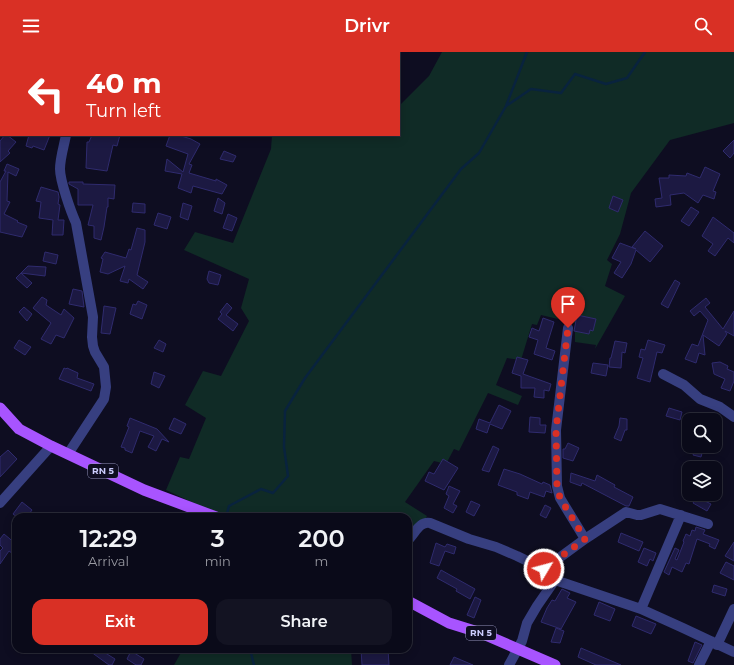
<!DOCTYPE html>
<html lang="en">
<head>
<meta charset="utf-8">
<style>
  :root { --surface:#0a0a19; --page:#131322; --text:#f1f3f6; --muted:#999aa2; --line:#2a2b38; --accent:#d93025 }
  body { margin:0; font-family:Montserrat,sans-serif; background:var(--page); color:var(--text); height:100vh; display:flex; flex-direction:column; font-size:15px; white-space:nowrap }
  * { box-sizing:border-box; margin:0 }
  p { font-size:13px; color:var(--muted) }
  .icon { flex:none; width:22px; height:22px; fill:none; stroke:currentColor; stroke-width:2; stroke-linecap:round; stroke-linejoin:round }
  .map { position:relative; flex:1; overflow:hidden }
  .drawer { position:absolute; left:12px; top:461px; width:400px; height:140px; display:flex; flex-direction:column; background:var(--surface); border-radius:12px; box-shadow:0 2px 10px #0003,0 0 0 1px var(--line) }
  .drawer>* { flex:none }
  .banner { position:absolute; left:0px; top:0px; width:400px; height:84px; box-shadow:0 2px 10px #0003,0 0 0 1px var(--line); background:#d93025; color:#fff; overflow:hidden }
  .tools { position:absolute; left:682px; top:361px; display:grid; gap:8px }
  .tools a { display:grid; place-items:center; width:40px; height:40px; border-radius:8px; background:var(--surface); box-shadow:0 2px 10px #0003,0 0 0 1px var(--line); font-size:20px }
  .pin { position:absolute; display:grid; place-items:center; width:34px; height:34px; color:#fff; margin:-41px -17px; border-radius:50% 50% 50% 0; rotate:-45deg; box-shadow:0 0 4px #0007 }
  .pin .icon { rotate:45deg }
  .me { position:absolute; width:44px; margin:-22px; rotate:53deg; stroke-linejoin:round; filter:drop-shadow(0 0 3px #0008) }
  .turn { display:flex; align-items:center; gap:14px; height:84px; padding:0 20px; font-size:18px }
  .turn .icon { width:52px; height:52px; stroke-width:2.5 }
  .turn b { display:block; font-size:28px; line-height:34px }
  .eta { display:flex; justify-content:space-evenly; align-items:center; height:68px; text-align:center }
  .eta b { font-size:24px; font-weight:600; line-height:28px }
  .button { display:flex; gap:8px; margin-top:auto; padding:8px 20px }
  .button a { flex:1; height:46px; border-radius:12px; background:var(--accent); color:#fff; font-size:16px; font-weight:600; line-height:46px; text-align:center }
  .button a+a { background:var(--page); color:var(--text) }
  header { display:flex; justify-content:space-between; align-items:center; height:52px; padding:0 20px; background:var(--accent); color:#fff; font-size:18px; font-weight:600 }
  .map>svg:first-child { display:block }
</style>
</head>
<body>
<header><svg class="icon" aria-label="menu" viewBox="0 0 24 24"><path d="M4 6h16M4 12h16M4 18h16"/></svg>Drivr<svg class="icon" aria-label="search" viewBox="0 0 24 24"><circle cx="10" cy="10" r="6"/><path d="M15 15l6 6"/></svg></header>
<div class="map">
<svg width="734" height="613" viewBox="0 0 734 613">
  <rect width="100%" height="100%" fill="#0e0d21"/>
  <!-- green -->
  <path fill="#102b26" d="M442,0H734V71L670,88L631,141L620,182L607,208L612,212L605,234L625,244L595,297L596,293L575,290V271L541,263L537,273L532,272L521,308L507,306L496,333L522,344L518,353L488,341L459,399L454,397L446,412L434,409L405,450L427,464L408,500V465H219V463L166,438L180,405L189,407L206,366L185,353L203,319L221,324L249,269L241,256L249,227L184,198L195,180L233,191L271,97L272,83H399V54L429,24Z
    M183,597H351L352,613H174Z"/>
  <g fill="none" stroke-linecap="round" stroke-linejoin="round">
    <!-- stream -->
    <path stroke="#09233e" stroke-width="2.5" d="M506,54L527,0
      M226,465L229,454L261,437L273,441L288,424L284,395L285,359L305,326L461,117L479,101L506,54L531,37L561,41L575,22L606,32L627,26L645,0
      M250,597L254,613"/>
  </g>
  <!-- building -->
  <path fill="#1c1942" stroke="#2f2b6e" d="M5,83H7L16,90L8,99L10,101L0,110V89Z
    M29,83L40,84V83H50L44,98L33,94L32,96L26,94Z
    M92,83H120L117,94L113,93L107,119L86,116L87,90H89Z
    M170,83H178L191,87L200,92L189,112L192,113L189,121L216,129V127L227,133L222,142L193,134L191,141L178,136L182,122L165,119L167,107L183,120L188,102L166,94Z
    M734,88V101L730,106L723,99Z
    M224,99L236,104L233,110L220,107Z
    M7,112L19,117L16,124L8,120L7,149L10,150L4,162L18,169L17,170L27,174L22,185L0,180V130L6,119H4Z
    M705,115L720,122L713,139L716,140L714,147L703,143L698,151L684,141L670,143L671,153L656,155L655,147L662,146L659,126H669V123L686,124L687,121L700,126Z
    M69,130H83V132L115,133L114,147L108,146V155H107L104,175L101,188L94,186V174L88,173L93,153H78V137L69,132Z
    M41,135L58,140L59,145L58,152L60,153L58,168H64L63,183H52L53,168L39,166L41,150L36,149Z
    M613,144L623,148L618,160L609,156Z
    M218,146L225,151L222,162L214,159Z
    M133,151L145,152V161L132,160Z
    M183,151L192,154L188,168L180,165Z
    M691,155L699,160L689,174L681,169Z
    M158,161L171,165L167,177L154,173Z
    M228,162L237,166L232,179L223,176Z
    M713,165L734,181V191L728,186L715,204L708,199L713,192L702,184Z
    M137,176L145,178V190L137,223L148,230L143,237L129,227L128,231L120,229L125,214L108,222L100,220L103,207L101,206L105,200L126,206L129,197L131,198Z
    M645,179L663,194L650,210L636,198L631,212L622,226L614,221L621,210L612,206L620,191L636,197L632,195Z
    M45,200L58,203L56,212L43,209Z
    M28,214L46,215L45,224L21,221L32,231L27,236L16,226Z
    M209,219L221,223L218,233L209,231L207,227Z
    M675,228L680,231L668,256L661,252Z
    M73,237L82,239L84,255L69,252Z
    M42,245L47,248L46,253L61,263L64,257L74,266L64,286L56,283L51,292L41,287L51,271L33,256Z
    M706,246L710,251L705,255L723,277L734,259V284L725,279L727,282L719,294L703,283L705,303L699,301L696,311L685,307L692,292L698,294L708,268L700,259L694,264L690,259Z
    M138,249L147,253L142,267L130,262L133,252L136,253Z
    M227,251L232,256L226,263L238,272L233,279L218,267L222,262L220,260Z
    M104,254L116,256L110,282L101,281Z
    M24,255L32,262L27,269L19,260Z
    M577,263L596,267L593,279L590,278L589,282L574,279Z
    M543,266L554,270L546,296L555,299L552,308L534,302L538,288L529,285L532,276L539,279Z
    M19,288L31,295L25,303L14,296Z
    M159,288L166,292L163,300L154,296Z
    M648,288L665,293L662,301L657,300L650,330L637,326L643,306L639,305L641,297L645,298Z
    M615,289L627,291L625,301L622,300L621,316L609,315L610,306H611Z
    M517,305L528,308L523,322L551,332L549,339L544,338V346L534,345L535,336H521V324L512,321Z
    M720,310L728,314L727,317L734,320V329L730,339L721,336L725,327L714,322L712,311Z
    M593,311L608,313L606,324L591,321Z
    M64,316L66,317L67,316L78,321L77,326L94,332L91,339L59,327Z
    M154,320L165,324L159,336L151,332Z
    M499,353L511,359L502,377L490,372L487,381L476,377L479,367L490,371Z
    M669,356L682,360L680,368L666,364Z
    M530,365L540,366V373H546L545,381L529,380Z
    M130,366L157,377L169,390L162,387L156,399L148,395L154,384L140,379L132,401L125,398V396L121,395L129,375L127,374Z
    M174,366L186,372L181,382L169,377Z
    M620,366L627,367V378H625L621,389L614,386L619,374Z
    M568,391L579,396L573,409L563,406V397H565Z
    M493,394L499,397L489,420L482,418Z
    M696,394H704L701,405L693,403Z
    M8,398L17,407L0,425V405Z
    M443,407L458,416L444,438L425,429L429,420L434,422Z
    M504,417L520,422L542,432L543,430L550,433L552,441L546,439L544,445L530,440L528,447L517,443V440L498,433Z
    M571,421L595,429L597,423L615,433L614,435L633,445L629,454H626L582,431L581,434L570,430Z
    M449,434L460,439L453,452L457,454L453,461L444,456L449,444L446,442Z
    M697,445L711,452L707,459L693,451Z
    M471,449L480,453L474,464L466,460Z
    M22,450L32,458L27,465H17L13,462Z
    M545,453L551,456L546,466L540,463Z
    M696,475L705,478L703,482L719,488L715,497L709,494L710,492L697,487L689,512L686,511L682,520L672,515L669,523L664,520L675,496L679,498L675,507L677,508L684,490L683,489L686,482L690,484L692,478L695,479Z
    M621,481L643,490L639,499L618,490Z
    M4,482L16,492V504L9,499L0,512V499L3,496L0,493V487Z
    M734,490V509L725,504Z
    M436,491L445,495L447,492L456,495L454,502L445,499L439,514L430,511Z
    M644,496L656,501L653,509L650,507L647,514L638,510Z
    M726,510L734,514V528L720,521Z
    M441,518L475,537L470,547L456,539L457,537L437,526Z
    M714,533L727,537L725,544L712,540Z
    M562,537L570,541L567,546L576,550L561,577L541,570L547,556L552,548L555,549Z
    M475,545L481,548L474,566L467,563Z
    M599,550L615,557L610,569L594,563Z
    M636,564L656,572L651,582L632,574Z
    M556,576L564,579L560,591L551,590Z
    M695,590L702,593L693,611L688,609Z
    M581,596L621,613H596L578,605Z
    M87,597H99L115,607L112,613H109Z
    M361,597H388L389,613H362Z
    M131,599L144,607L141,613H136L127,607Z
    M454,605L473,613H450Z"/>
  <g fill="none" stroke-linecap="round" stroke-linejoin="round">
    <!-- minor -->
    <path stroke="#373f80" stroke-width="10" d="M83,1V0
      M0,65H1
      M66,83C64,94 60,106 60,117C60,129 71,160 76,171L93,265L92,285L93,294L95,300L104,315L106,335L104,347L68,402
      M568,276L556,378L557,434L560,446L585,487
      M663,322L684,333L700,347L720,355L734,365
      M0,451L51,394
      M408,488C415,482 419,469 430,471L469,487L496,495L517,504L544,517L555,528L641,557L683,576L734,600
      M544,517L585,487L626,460L637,463H641L660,457L708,472
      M641,557L681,463
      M717,593L734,557
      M509,613L522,589L527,571L537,554L555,528
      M699,613L711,589"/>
    <!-- primary -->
    <path stroke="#a854ff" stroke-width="11" d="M0,356L19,377L51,394L144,438L216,465
      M408,549L449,571L481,581L555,613"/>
  </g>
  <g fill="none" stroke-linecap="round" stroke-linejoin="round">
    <!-- route -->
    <path stroke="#d93025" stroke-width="7" stroke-dasharray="0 12.6" d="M544,517L585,487L560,446L557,434L556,378L568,276"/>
  </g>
  <g text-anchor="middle" stroke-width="4" stroke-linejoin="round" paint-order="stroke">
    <!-- shield labels -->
    <g fill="#0e0d21" stroke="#9494bc" stroke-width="1">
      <rect x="88" y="412" width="30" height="14" rx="3"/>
      <rect x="466" y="574" width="30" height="14" rx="3"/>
    </g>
    <g font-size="9" font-weight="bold" fill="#cdceff">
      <text x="103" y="422">RN 5</text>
      <text x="481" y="584">RN 5</text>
    </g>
  </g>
</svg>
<div class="tools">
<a><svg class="icon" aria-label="search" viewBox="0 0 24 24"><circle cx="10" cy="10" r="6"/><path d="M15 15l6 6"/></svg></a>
<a><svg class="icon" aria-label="layers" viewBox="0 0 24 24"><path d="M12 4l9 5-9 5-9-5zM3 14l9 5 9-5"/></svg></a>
</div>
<div class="pin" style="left:568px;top:276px;background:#d93025"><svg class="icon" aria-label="arrive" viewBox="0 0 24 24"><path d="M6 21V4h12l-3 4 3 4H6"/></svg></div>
<svg class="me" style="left:544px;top:517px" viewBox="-20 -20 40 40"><circle r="17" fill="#d93025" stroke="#fff" stroke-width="3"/><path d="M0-11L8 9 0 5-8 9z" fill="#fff"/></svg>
<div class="banner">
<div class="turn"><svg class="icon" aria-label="left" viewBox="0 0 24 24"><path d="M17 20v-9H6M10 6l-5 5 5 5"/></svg><div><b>40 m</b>Turn left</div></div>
</div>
<section class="drawer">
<div class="eta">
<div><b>12:29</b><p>Arrival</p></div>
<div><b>3</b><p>min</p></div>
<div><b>200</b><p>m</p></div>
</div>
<div class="button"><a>Exit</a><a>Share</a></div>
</section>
</div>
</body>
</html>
